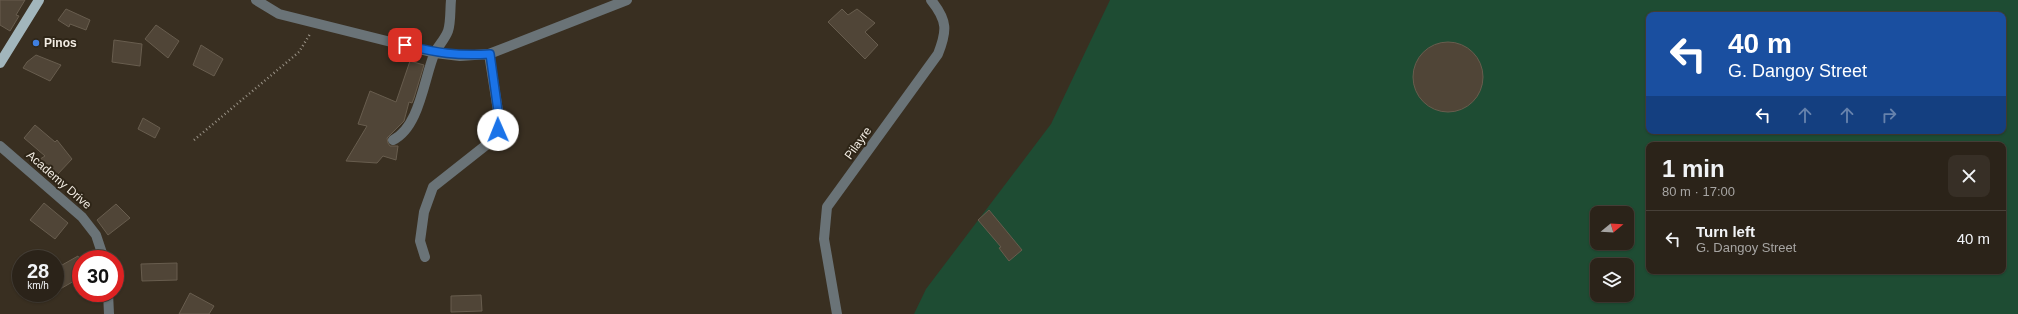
<!DOCTYPE html>
<html lang="en">
<head>
<meta charset="utf-8">
<style>
  :root { --surface:#2b2319; --page:#372f26; --text:#f1f3f6; --muted:#a6a4a2; --line:#474038 }
  body { margin:0; font-family:Helvetica,sans-serif; background:var(--page); color:var(--text); height:100vh; display:flex; flex-direction:column; font-size:15px; white-space:nowrap }
  * { box-sizing:border-box; margin:0 }
  p { font-size:13px; color:var(--muted) }
  .icon { flex:none; width:22px; height:22px; fill:none; stroke:currentColor; stroke-width:2; stroke-linecap:round; stroke-linejoin:round }
  .map { position:relative; flex:1; overflow:hidden }
  .panel { position:absolute; left:1646px; top:142px; width:360px; height:132px; display:flex; flex-direction:column; background:var(--surface); border-radius:8px; box-shadow:0 1px 3px #0004,0 0 0 1px var(--line) }
  .panel>* { flex:none }
  .banner { position:absolute; left:1646px; top:12px; width:360px; height:122px; border-radius:8px; box-shadow:0 1px 3px #0004,0 0 0 1px var(--line); background:#1a4fa0; color:#fff; overflow:hidden }
  .needle { width:26px; rotate:72deg }
  .controls { position:absolute; left:1590px; top:206px; display:grid; gap:8px }
  .controls a { display:grid; place-items:center; width:44px; height:44px; border-radius:8px; background:var(--surface); box-shadow:0 1px 3px #0004,0 0 0 1px var(--line); font-size:20px }
  .speed { position:absolute; left:12px; top:250px; display:flex; gap:8px; font-size:20px; font-weight:700; text-align:center }
  .speed>* { display:grid; place-content:center; width:52px; height:52px; border-radius:50%; background:var(--surface); box-shadow:0 1px 3px #0004,0 0 0 1px var(--line); line-height:1 }
  .speed small { font-size:10px; font-weight:400 }
  .speed .limit { border:6px solid #d22; background:#fff; color:#111 }
  .pin { position:absolute; display:grid; place-items:center; width:34px; height:34px; color:#fff; margin:-17px; border-radius:8px; box-shadow:0 2px 6px #0006 }
  .me { position:absolute; width:44px; margin:-22px; rotate:359deg; stroke-linejoin:round; filter:drop-shadow(0 0 3px #0008) }
  .turn { display:flex; align-items:center; gap:14px; height:84px; padding:0 16px; font-size:18px }
  .turn .icon { width:52px; height:52px; stroke-width:2.5 }
  .turn b { display:block; font-size:28px; line-height:34px }
  .lanes { display:flex; align-items:center; height:38px; padding:0 16px; background:#0003; justify-content:center; gap:20px; direction:ltr }
  .lanes .off { opacity:.35 }
  .round { display:grid; place-items:center; flex:none; width:42px; height:42px; border-radius:8px; background:var(--page) }
  .head { display:flex; align-items:center; justify-content:space-between; height:68px; padding:0 16px }
  h1 { font-size:24px; font-weight:700; line-height:30px }
  ul { padding:0; list-style:none }
  li { display:flex; align-items:center; gap:12px; height:56px; padding:0 16px; border-top:1px solid var(--line) }
  li div { flex:1 }
  li b { display:block; font-size:15px }
  li em { font-style:normal }
  .map>svg:first-child { display:block }
</style>
</head>
<body>
<div class="map">
<svg width="2018" height="314" viewBox="0 0 2018 314">
  <rect width="100%" height="100%" fill="#392f21"/>
  <!-- green -->
  <path fill="#1e4c33" fill-rule="evenodd" d="M1110,0H2018V314H914L926,289L1051,124ZM1649,15H2003V131H1649ZM1649,145H2003V271H1649ZM1597,213H1627V243H1597ZM1597,265H1627V295H1597Z"/>
  <!-- building -->
  <path fill="#504537" stroke="#685d4e" d="M0,0H25L16,15L19,16L10,31L0,25Z
    M66,9L90,20L86,30L70,24L69,27L58,20Z
    M842,9L848,15L857,9L875,23L865,32L878,45L865,59L828,22Z
    M156,25L179,41L168,58L145,39Z
    M114,40L142,44L140,66L112,62Z
    M1413 77a35 35 0 1 1 70 0a35 35 0 1 1-70 0Z
    M201,45L223,59L214,76L193,65Z
    M36,55L61,65L50,81L23,68L27,62Z
    M410,61L424,65L414,98L412,103L409,102L404,121L387,138L388,143L390,146H398L396,160L383,156L377,163L346,161L367,126L358,124L370,91L396,102Z
    M143,118L160,128L155,138L138,129Z
    M35,125L55,142L57,140L72,159L56,176L48,168L43,172L37,161L45,156L24,138Z
    M44,203L68,223L55,239L30,220Z
    M116,204L130,218L108,235L97,220Z
    M989,210L1022,250L1009,261L999,248L1001,247L978,220Z
    M78,256L81,262V277L55,292V269Z
    M177,263V280L142,281L141,264Z
    M190,293L214,306L209,314H179Z
    M481,295L482,311L451,312V296Z"/>
  <g fill="none" stroke-linecap="round" stroke-linejoin="round">
    <!-- path -->
    <path stroke="#9a9387" stroke-width="2.5" stroke-dasharray="1 3" stroke-linecap="butt" d="M194,140L299,52L310,34"/>
    <!-- minor -->
    <path stroke="#6a7377" stroke-width="10" d="M256,0L279,14L435,53L460,56L489,54L627,0
      M393,140C420,127 424,77 435,52C439,45 445,39 448,31C451,22 450,9 451,0
      M0,146L82,217L96,235L104,259
      M425,257L420,241L424,212L433,187L490,142L498,130V111L489,54
      M108,293L109,314
      M837,314L824,239L827,207L938,54C947,31 948,21 931,0"/>
    <!-- major -->
    <path stroke="#a2b6bc" stroke-width="10" d="M0,63L39,0"/>
  </g>
  <g fill="none" stroke-linecap="round" stroke-linejoin="round">
    <!-- route casing -->
    <g stroke="#114b97" stroke-width="10">
      <path id="route" d="M405,45C438,53 456,56 490,54L498,111V130"/>
    </g>
    <!-- route -->
    <use href="#route" stroke="#1a73e8" stroke-width="7"/>
  </g>
  <!-- markers -->
  <circle fill="#3f7fe0" stroke="#2e2517" stroke-width="1.5" cx="36" cy="43" r="4"/>
  <g text-anchor="middle" stroke-width="4" stroke-linejoin="round" paint-order="stroke">
    <!-- poi labels -->
    <g font-size="12" font-weight="bold" fill="#f3ede4" stroke="#2e2517" text-anchor="start">
      <text x="44" y="47">Pinos</text>
    </g>
    <!-- street labels -->
    <g font-size="12" fill="#f3ede4" stroke="#2e2517">
      <text transform="translate(858 143) rotate(-54)" y="4">Pilayre</text>
      <text transform="translate(59 180) rotate(41)" y="4">Academy Drive</text>
    </g>
  </g>
</svg>
<div class="controls">
<a><svg class="needle" viewBox="-14 -14 28 28"><path d="M0-13l5 13h-10z" fill="#e53935"/><path d="M0 13l5-13h-10z" fill="#a6a4a2"/></svg></a>
<a><svg class="icon" aria-label="layers" viewBox="0 0 24 24"><path d="M12 4l9 5-9 5-9-5zM3 14l9 5 9-5"/></svg></a>
</div>
<div class="speed"><div>28<small>km/h</small></div><div class="limit">30</div></div>
<div class="pin" style="left:405px;top:45px;background:#d93025"><svg class="icon" aria-label="arrive" viewBox="0 0 24 24"><path d="M6 21V4h12l-3 4 3 4H6"/></svg></div>
<svg class="me" style="left:498px;top:130px" viewBox="-20 -20 40 40"><circle r="19" fill="#fff"/><path d="M0-13L10 11 0 6-10 11z" fill="#1a73e8"/></svg>
<div class="banner">
<div class="turn"><svg class="icon" aria-label="left" viewBox="0 0 24 24"><path d="M17 20v-9H6M10 6l-5 5 5 5"/></svg><div><b>40 m</b>G. Dangoy Street</div></div>
<div class="lanes"><svg class="icon" aria-label="left" viewBox="0 0 24 24"><path d="M17 20v-9H6M10 6l-5 5 5 5"/></svg><svg class="icon off" aria-label="ahead" viewBox="0 0 24 24"><path d="M12 20V5M6 11l6-6 6 6"/></svg><svg class="icon off" aria-label="ahead" viewBox="0 0 24 24"><path d="M12 20V5M6 11l6-6 6 6"/></svg><svg class="icon off" aria-label="right" viewBox="0 0 24 24"><path d="M7 20v-9h11M14 6l5 5-5 5"/></svg></div>
</div>
<section class="panel">
<div class="head"><div><h1>1 min</h1><p>80 m · 17:00</p></div><a class="round"><svg class="icon" aria-label="close" viewBox="0 0 24 24"><path d="M6 6l12 12M18 6L6 18"/></svg></a></div>
<ul>
<li><svg class="icon" aria-label="left" viewBox="0 0 24 24"><path d="M17 20v-9H6M10 6l-5 5 5 5"/></svg><div><b>Turn left</b><p>G. Dangoy Street</p></div><em>40 m</em></li>
</ul>
</section>
</div>
</body>
</html>
